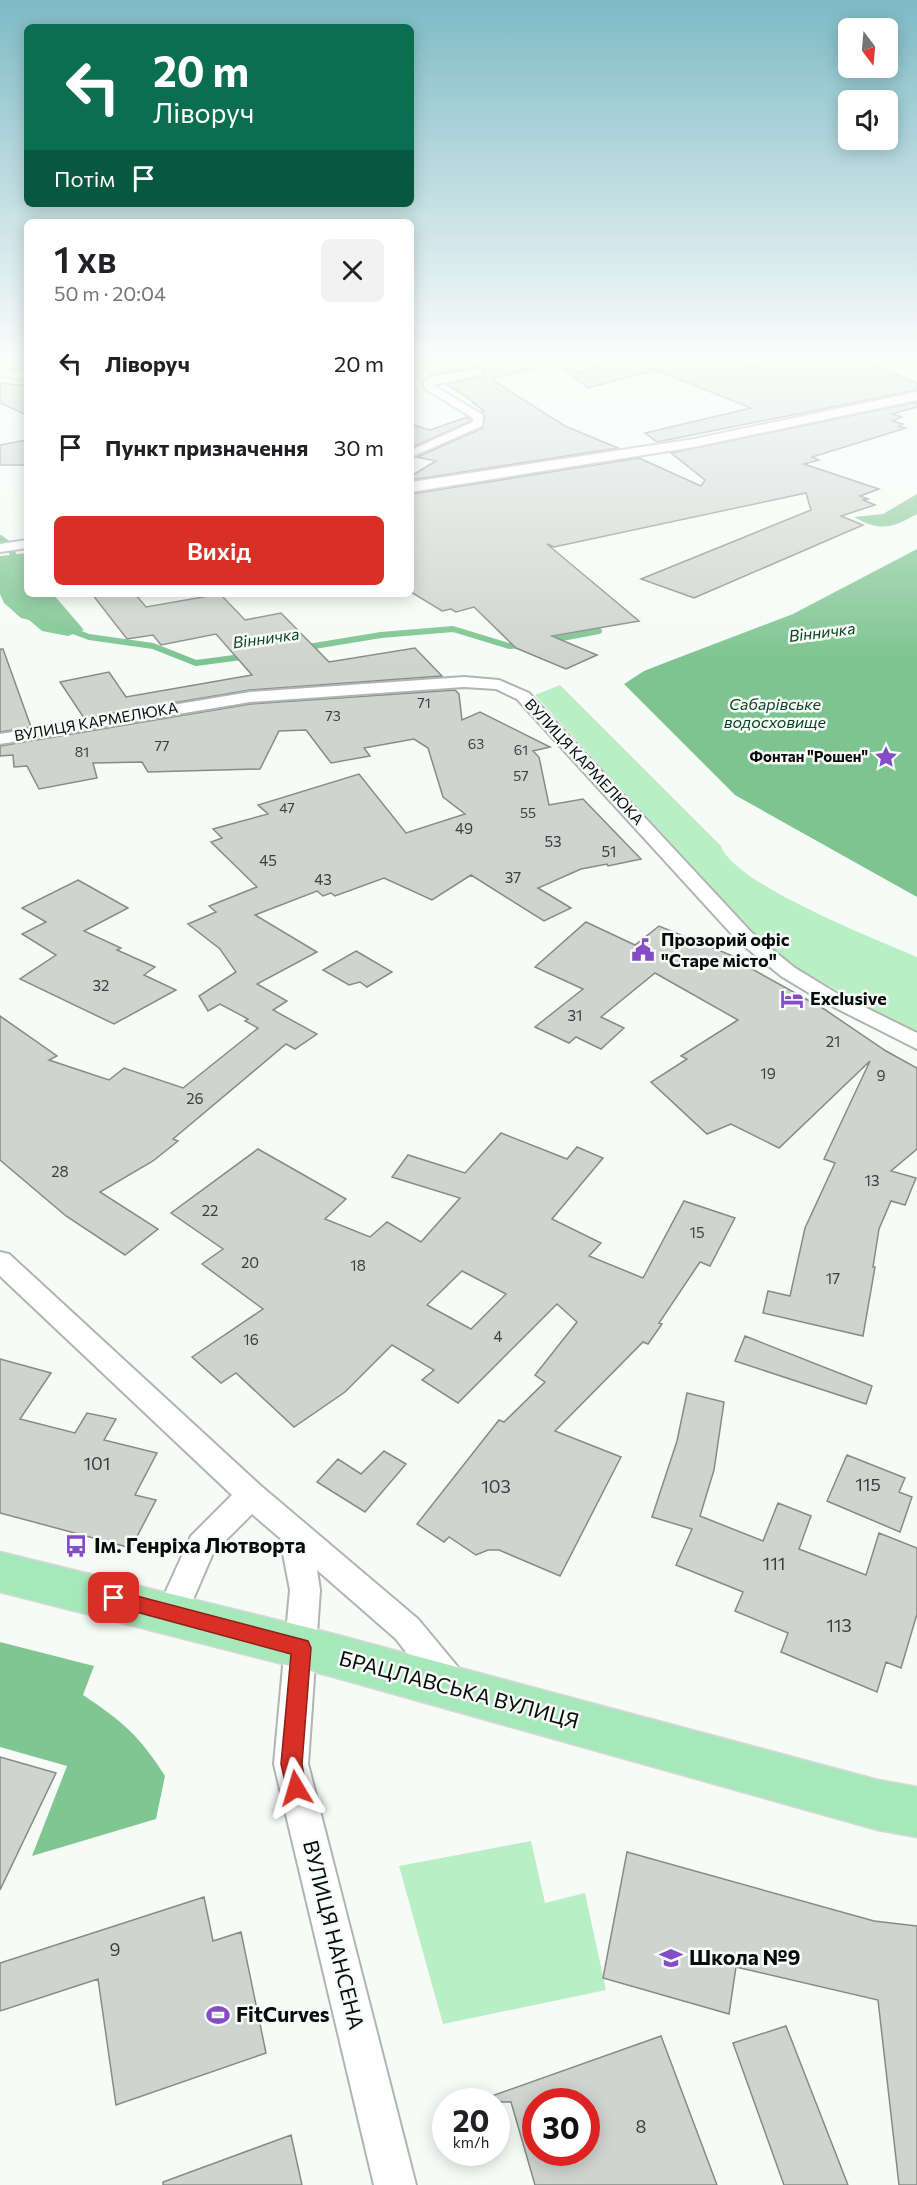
<!DOCTYPE html>
<html lang="uk">
<head>
<meta charset="utf-8">
<style>
  :root { --surface:#fff; --page:#f2f2f2; --text:#202124; --muted:#757577; --accent:#d93025 }
  body { margin:0; font-family:Commissioner,sans-serif; background:var(--page); color:var(--text); height:100vh; display:flex; flex-direction:column; font-size:22px; white-space:nowrap }
  * { box-sizing:border-box; margin:0 }
  p { font-size:20px; color:var(--muted) }
  .icon { flex:none; width:33px; height:33px; fill:none; stroke:currentColor; stroke-width:2; stroke-linecap:round; stroke-linejoin:round }
  .map { position:relative; flex:1; overflow:hidden }
  .panel { position:absolute; left:24px; top:219px; width:390px; height:378px; display:flex; flex-direction:column; background:var(--surface); border-radius:9px; box-shadow:0 3px 15px #0003 }
  .panel>* { flex:none }
  .hud { position:absolute; left:24px; top:24px; width:390px; height:183px; border-radius:9px; box-shadow:0 3px 15px #0003; background:#0b6e4f; color:#fff; overflow:hidden }
  .needle { width:39px; rotate:164deg }
  .buttons { position:absolute; left:838px; top:18px; display:grid; gap:12px }
  .buttons a { display:grid; place-items:center; width:60px; height:60px; border-radius:9px; background:var(--surface); box-shadow:0 3px 15px #0003; font-size:30px }
  .speed { position:absolute; left:432px; top:2088px; display:flex; gap:12px; font-size:30px; font-weight:700; text-align:center }
  .speed>* { display:grid; place-content:center; width:78px; height:78px; border-radius:50%; background:var(--surface); box-shadow:0 3px 15px #0003; line-height:1 }
  .speed small { font-size:15px; font-weight:400 }
  .speed .limit { border:9px solid #d22; background:#fff; color:#111 }
  .pin { position:absolute; display:grid; place-items:center; width:51px; height:51px; color:#fff; margin:-26px; border-radius:12px; box-shadow:0 3px 9px #0006 }
  .me { position:absolute; width:66px; margin:-33px; rotate:353deg; stroke-linejoin:round; filter:drop-shadow(0 0 4px #0008) }
  .turn { display:flex; align-items:center; gap:21px; height:126px; padding:0 30px; font-size:27px }
  .turn .icon { width:78px; height:78px; stroke-width:2.5 }
  .turn b { display:block; font-size:42px; line-height:51px }
  .then { display:flex; align-items:center; height:57px; padding:0 30px; background:#0003; gap:12px; font-size:22px }
  .round { display:grid; place-items:center; flex:none; width:63px; height:63px; border-radius:9px; background:var(--page) }
  .summary { display:flex; align-items:center; justify-content:space-between; height:102px; padding:0 30px }
  h1 { font-size:36px; font-weight:600; line-height:45px }
  .button { display:flex; gap:12px; margin-top:auto; padding:12px 30px }
  .button a { flex:1; height:69px; border-radius:9px; background:var(--accent); color:#fff; font-size:24px; font-weight:600; line-height:69px; text-align:center }
  ul { padding:0; list-style:none }
  li { display:flex; align-items:center; gap:18px; height:84px; padding:0 30px }
  li div { flex:1 }
  li b { display:block; font-size:22px }
  li em { font-style:normal }
  .map>svg:first-child { display:block }
</style>
</head>
<body>
<div class="map">
<svg width="917" height="2185" viewBox="0 0 917 2185">
  <rect width="100%" height="100%" fill="#f6fbf7"/>
  <!-- green -->
  <path fill="#b8efc4" d="M560,685L721,846C734,884 877,940 917,957V1035L794,966L758,938L535,695Z
    M531,1841L545,1903L585,1893L606,1990L443,2024L399,1866Z"/>
  <!-- forest -->
  <path fill="#7fc692" d="M917,494V514C892,528 880,532 854,517L883,514Z
    M27,553V594H53L84,630L68,636L42,631L29,620L21,618L4,603L0,594V556Z
    M0,1642L94,1666L83,1695C122,1721 140,1736 165,1776L156,1819L32,1856L67,1766L0,1747Z"/>
  <!-- water -->
  <path fill="#7dc490" d="M917,549V897L735,795L624,684L644,671L667,662L793,614Z"/>
  <g fill="none" stroke-linecap="round" stroke-linejoin="round">
    <!-- stream -->
    <path stroke="#7dc490" stroke-width="6" d="M0,538L7,543L14,556L4,578L26,609L52,623L89,637L153,646L196,663L249,656
      M546,641L599,631
      M302,648L381,635L453,629L509,646L524,645"/>
  </g>
  <!-- building -->
  <path fill="#cfd4d0" stroke="#878b88" stroke-width="1.5" fill-rule="evenodd" d="M411,356H536L549,364L491,379L565,426L618,448L411,480V476L436,461L417,457L483,428L485,415L482,412L484,411L473,403H475L447,384L482,376L484,369L478,367L433,375L411,360Z
    M628,356H744L746,368L804,356H853L917,383V390L657,442L645,433L751,408L656,370L588,388L562,368L578,373Z
    M0,383L27,386V415L0,403Z
    M917,402V407L892,414L902,417L892,421L903,424L898,426L906,428L812,457L819,460L804,464L879,489L860,496L868,499L863,500L875,505L841,516L863,525L694,598L641,579L811,510L806,493L554,547L547,544L639,621L552,636L597,655L566,669L516,648L474,607L456,612L451,609L442,611L411,592V494L639,458L701,486L705,480L671,453Z
    M467,417L471,421L411,448V424L430,430Z
    M27,440V465H0V445Z
    M92,594H135L146,607L220,594L245,620L281,613L329,662L415,648L442,676L250,690L84,718L60,682L109,672L126,697L252,675L216,634L161,645L153,635L127,639Z
    M0,649H3L31,727L0,732Z
    M455,690L459,694L462,720L480,712L550,747L533,751L539,757L549,805L583,799L641,859L608,866L607,864L581,869L538,888L571,908L544,921L471,875L432,900L384,878L335,896L331,893L323,896L317,891L255,915L317,952L257,984L287,1001L273,1010L317,1034L295,1049L286,1044L173,1139L178,1141L153,1161L100,1192L158,1229L125,1255L66,1216L0,1160V1016L57,1056L49,1060L109,1080L124,1068L183,1088L258,1028L245,1021L248,1019L220,1004L208,1011L199,996L236,972L220,949L188,924L216,912L209,906L257,887L211,842L222,838L213,829L268,814L258,805L359,774L406,833L465,814L443,797L428,748L414,739L364,748L370,756L331,763L306,730L279,731L260,769L148,772L142,762L93,763L97,778L39,789L27,766L14,767L13,755L0,756V746L250,704Z
    M78,880L128,908L84,931L121,948L117,950L155,967L144,975L176,990L114,1024L20,979L56,955L22,934L46,922L22,908Z
    M586,922L635,945L659,926L738,958L734,959L824,1009L886,1051L917,1068V1149L891,1171L916,1178L905,1205L891,1201L879,1229L873,1267H875L863,1336L763,1313L768,1291L790,1296L805,1228L835,1163L824,1159L870,1061L779,1148L731,1124L707,1134L651,1082L687,1059L681,1056L738,1020L655,973L601,1017L624,1028L601,1049L576,1037L569,1043L535,1027L583,989L535,967Z
    M356,951L392,972L367,987L360,982L349,985L323,970Z
    M501,1133L567,1159L577,1147L603,1158L552,1219L601,1243L589,1256L643,1278L684,1201L735,1218L710,1266L700,1262L659,1323L662,1324L648,1344L643,1342L555,1431L621,1457L560,1576L499,1550H488L476,1555L449,1537L444,1542L417,1524L499,1420L504,1422L545,1382L535,1375L577,1322L557,1304L458,1403L422,1380L434,1370L392,1345L345,1392L294,1427L236,1373L221,1383L192,1357L263,1309L202,1264L223,1249L171,1213L258,1149L346,1199L325,1219L370,1237L387,1222L421,1242L460,1198L392,1177L408,1155L465,1173ZM462,1271L506,1294L471,1329L427,1305Z
    M745,1336L872,1386L866,1404L735,1361Z
    M0,1359L51,1373L20,1419L75,1433L87,1413L116,1419L104,1440L157,1453L135,1495L156,1500L131,1548L0,1513Z
    M687,1393L724,1402L714,1470L700,1516L763,1541L778,1503L811,1516L799,1549L866,1575L879,1533L917,1548V1614L901,1668L886,1662L877,1692L781,1652L788,1633L735,1611L743,1592L676,1565L692,1529L652,1517L677,1441Z
    M384,1451L406,1464L365,1512L317,1482L338,1459L361,1474Z
    M847,1455L905,1478L899,1492L912,1497L900,1532L827,1501Z
    M0,1757L56,1773L0,1890Z
    M627,1852L874,1921L917,1926V2185H899L878,2000L736,1967L729,2014L603,1978Z
    M204,1897L213,1941L241,1932L266,2053L116,2105L98,1979L0,2011V1963Z
    M786,2026L848,2185H784L733,2043Z
    M661,2036L717,2185H535L511,2102H486V2098ZM536,2102H586V2152H536Z
    M291,2135L302,2185H163V2182Z"/>
  <g fill="none" stroke-linecap="round" stroke-linejoin="round">
    <!-- minor casing -->
    <g stroke="#b0b5b1" stroke-width="4">
      <path id="minor" d="M538,356H553L577,365L609,356H626L577,371Z
        M478,369L482,370V374L433,385L483,415L482,426L411,457V450L473,422V418L424,388V382L432,377Z
        M27,540V548L0,552V544Z
        M464,677L499,680L529,693L752,933L795,968L838,994L917,1033V1049L824,1002L781,976L738,941L517,699L496,689L464,687L250,702L0,744V734L250,692Z
        M0,1252L9,1254L261,1486L418,1619L462,1672L466,1683L462,1694L450,1698L438,1694L396,1639L317,1570L320,1590L308,1764L416,2185H374L274,1764L290,1590L280,1538L252,1514L213,1553L183,1623L172,1627L161,1623L156,1613L191,1536L232,1495L0,1276Z"/>
    </g>
    <!-- tertiary casing -->
    <g stroke="#b0b5b1" stroke-width="4">
      <path id="tertiary" d="M0,368L27,372V380L0,376Z
        M917,392V400L694,447L411,492V482L694,439Z"/>
    </g>
    <!-- primary casing -->
    <g stroke="#d8d8d8" stroke-width="3">
      <path id="primary" d="M0,1552L330,1633L878,1780L917,1787V1837L878,1830L330,1676L0,1592Z"/>
    </g>
    <!-- minor -->
    <use href="#minor" fill="#fff" fill-rule="evenodd"/>
    <!-- tertiary -->
    <use href="#tertiary" fill="#fff" fill-rule="evenodd"/>
    <!-- primary -->
    <use href="#primary" fill="#a7e8bb" fill-rule="evenodd"/>
  </g>
  <!-- sky -->
  <linearGradient id="sky" x2="0" y2="1"><stop stop-color="#7dbac5"/><stop offset="0.54" stop-color="#fbfdfb"/><stop offset="1" stop-color="#fbfdfb" stop-opacity="0"/></linearGradient>
  <rect width="917" height="662" fill="url(#sky)"/>
  <!-- route -->
  <path fill="#d93025" stroke="#8d1f18" stroke-width="1.5" d="M114,1590L308,1641L311,1648L302,1764L306,1788L303,1795L296,1798L288,1795L281,1764L291,1654L107,1604L104,1598L107,1592Z"/>
  <!-- icons -->
  <defs>
    <g id="sight-bare" transform="scale(1.8)"><path d="M0-6L1.8-2.2L6-1.7L2.9 1.2L3.7 5.4L0 3.3L-3.7 5.4L-2.9 1.2L-6-1.7L-1.8-2.2Z" fill="#844dc5" stroke="#f6fbf7" stroke-width="2.5" paint-order="stroke"/></g>
    <g id="civic-bare" transform="scale(1.8)"><path d="M-.6-6.5H3V-4.5H.6V-3L4-1V1h2V6H-6V1h2V-1L-.6-3ZM-1.2 2.5V6h2.4V2.5Z" fill="#844dc5" stroke="#f6fbf7" stroke-width="2.5" paint-order="stroke"/></g>
    <g id="hotel-bare" transform="scale(1.8)"><path d="M-6-4.5h1.5V1H6V5H4.5V3h-9V5H-6ZM-4 0a1.8 1.8 0 1 1 3.6 0ZM.5 0V-2.5h3Q6-2.5 6 0Z" fill="#844dc5" stroke="#f6fbf7" stroke-width="2.5" paint-order="stroke"/></g>
    <g id="bus-bare" transform="scale(1.8)"><path d="M-5-6H5V4H4V6H2V4H-2V6H-4V4H-5ZM-3.5-4V0h7V-4ZM-3.5 1.2v1.5H-2V1.2ZM2 1.2v1.5H3.5V1.2Z" fill="#844dc5" stroke="#f6fbf7" stroke-width="2.5" paint-order="stroke"/></g>
    <g id="school-bare" transform="scale(1.8)"><path d="M0-5L7-2L0 1L-7-2ZM-4 1L0 2.5L4 1V4Q0 6-4 4Z" fill="#844dc5" stroke="#f6fbf7" stroke-width="2.5" paint-order="stroke"/></g>
    <g id="stadium-bare" transform="scale(1.8)"><path d="M0-5a6.5 5 0 1 0 0 10a6.5 5 0 1 0 0-10ZM-3.5-1.8h7v3.6h-7Z" fill="#844dc5" stroke="#f6fbf7" stroke-width="2.5" paint-order="stroke"/></g>
  </defs>
  <g fill-rule="evenodd">
    <use href="#sight-bare" x="886" y="757"/>
    <use href="#civic-bare" x="643" y="950"/>
    <use href="#hotel-bare" x="792" y="999"/>
    <use href="#bus-bare" x="76" y="1546"/>
    <use href="#school-bare" x="671" y="1958"/>
    <use href="#stadium-bare" x="218" y="2015"/>
  </g>
  <g text-anchor="middle" stroke-width="5" stroke-linejoin="round" paint-order="stroke">
    <!-- far-number labels -->
    <g font-size="14" fill="#3b3e3c">
      <text x="424" y="708">71</text>
      <text x="333" y="721">73</text>
      <text x="476" y="749">63</text>
      <text x="162" y="751">77</text>
      <text x="521" y="755">61</text>
      <text x="82" y="757">81</text>
      <text x="521" y="781">57</text>
      <text x="287" y="813">47</text>
      <text x="528" y="818">55</text>
    </g>
    <!-- far-street labels -->
    <g font-size="15" fill="#0a0c0b" stroke="#f6fbf7">
      <text transform="translate(96 722) rotate(-10)" y="5">ВУЛИЦЯ КАРМЕЛЮКА</text>
      <text transform="translate(584 762) rotate(47)" y="5">ВУЛИЦЯ КАРМЕЛЮКА</text>
    </g>
    <!-- far-poi labels -->
    <g font-size="15" font-weight="bold" fill="#0a0c0b" stroke="#f6fbf7" text-anchor="end">
      <text x="868" y="762">Фонтан "Рошен"</text>
    </g>
    <!-- number labels -->
    <g font-size="15" fill="#3b3e3c">
      <text x="464" y="834">49</text>
      <text x="553" y="847">53</text>
      <text x="609" y="857">51</text>
      <text x="268" y="866">45</text>
      <text x="513" y="883">37</text>
      <text x="323" y="885">43</text>
      <text x="101" y="991">32</text>
      <text x="575" y="1021">31</text>
      <text x="833" y="1047">21</text>
      <text x="768" y="1079">19</text>
      <text x="881" y="1081">9</text>
      <text x="195" y="1104">26</text>
      <text x="60" y="1177">28</text>
      <text x="872" y="1186">13</text>
      <text x="210" y="1216">22</text>
      <text x="697" y="1238">15</text>
      <text x="250" y="1268">20</text>
      <text x="358" y="1271">18</text>
      <text x="833" y="1284">17</text>
      <text x="498" y="1342">4</text>
      <text x="251" y="1345">16</text>
    </g>
    <!-- far-water labels -->
    <g font-size="16" font-style="italic" fill="#0b4220" stroke="#f6fbf7">
      <text transform="translate(822 632) rotate(-7)" y="6">Вінничка</text>
      <text transform="translate(266 638) rotate(-8)" y="6">Вінничка</text>
      <text x="775" y="710">Сабарівське<tspan x="775" dy="18">водосховище</tspan></text>
    </g>
    <!-- poi labels -->
    <g font-size="18" font-weight="bold" fill="#0a0c0b" stroke="#f6fbf7" text-anchor="start">
      <text x="661" y="946">Прозорий офіс<tspan x="661" dy="21">"Старе місто"</tspan></text>
      <text x="810" y="1005">Exclusive</text>
    </g>
    <!-- near-number labels -->
    <g font-size="18" fill="#3b3e3c">
      <text x="97" y="1470">101</text>
      <text x="868" y="1491">115</text>
      <text x="496" y="1493">103</text>
      <text x="774" y="1570">111</text>
      <text x="839" y="1632">113</text>
      <text x="115" y="1956">9</text>
      <text x="641" y="2133">8</text>
    </g>
    <!-- near-poi labels -->
    <g font-size="21" font-weight="bold" fill="#0a0c0b" stroke="#f6fbf7" text-anchor="start">
      <text x="94" y="1553">Ім. Генріха Лютворта</text>
      <text x="689" y="1965">Школа №9</text>
      <text x="236" y="2022">FitCurves</text>
    </g>
    <!-- near-street labels -->
    <g font-size="21" fill="#0a0c0b" stroke="#f6fbf7">
      <text transform="translate(459 1690) rotate(15)" y="7">БРАЦЛАВСЬКА ВУЛИЦЯ</text>
      <text transform="translate(333 1935) rotate(76)" y="7">ВУЛИЦЯ НАНСЕНА</text>
    </g>
  </g>
</svg>
<div class="buttons">
<a><svg class="needle" viewBox="-14 -14 28 28"><path d="M0-13l5 13h-10z" fill="#e53935"/><path d="M0 13l5-13h-10z" fill="#757577"/></svg></a>
<a><svg class="icon" aria-label="sound" viewBox="0 0 24 24"><path d="M4 9h4l5-4v14l-5-4H4zM17 9q2 3 0 6"/></svg></a>
</div>
<div class="speed"><div>20<small>km/h</small></div><div class="limit">30</div></div>
<div class="pin" style="left:114px;top:1598px;background:#d93025"><svg class="icon" aria-label="arrive" viewBox="0 0 24 24"><path d="M6 21V4h12l-3 4 3 4H6"/></svg></div>
<svg class="me" style="left:296px;top:1788px" viewBox="-20 -20 40 40"><path d="M0-17L14 15 0 8-14 15z" fill="#d93025" stroke="#fff" stroke-width="4"/></svg>
<div class="hud">
<div class="turn"><svg class="icon" aria-label="left" viewBox="0 0 24 24"><path d="M17 20v-9H6M10 6l-5 5 5 5"/></svg><div><b>20 m</b>Ліворуч</div></div>
<div class="then">Потім<svg class="icon" aria-label="arrive" viewBox="0 0 24 24"><path d="M6 21V4h12l-3 4 3 4H6"/></svg></div>
</div>
<section class="panel">
<div class="summary"><div><h1>1 хв</h1><p>50 m · 20:04</p></div><a class="round"><svg class="icon" aria-label="close" viewBox="0 0 24 24"><path d="M6 6l12 12M18 6L6 18"/></svg></a></div>
<ul>
<li><svg class="icon" aria-label="left" viewBox="0 0 24 24"><path d="M17 20v-9H6M10 6l-5 5 5 5"/></svg><div><b>Ліворуч</b></div><em>20 m</em></li>
<li><svg class="icon" aria-label="arrive" viewBox="0 0 24 24"><path d="M6 21V4h12l-3 4 3 4H6"/></svg><div><b>Пункт призначення</b></div><em>30 m</em></li>
</ul>
<div class="button"><a>Вихід</a></div>
</section>
</div>
</body>
</html>
